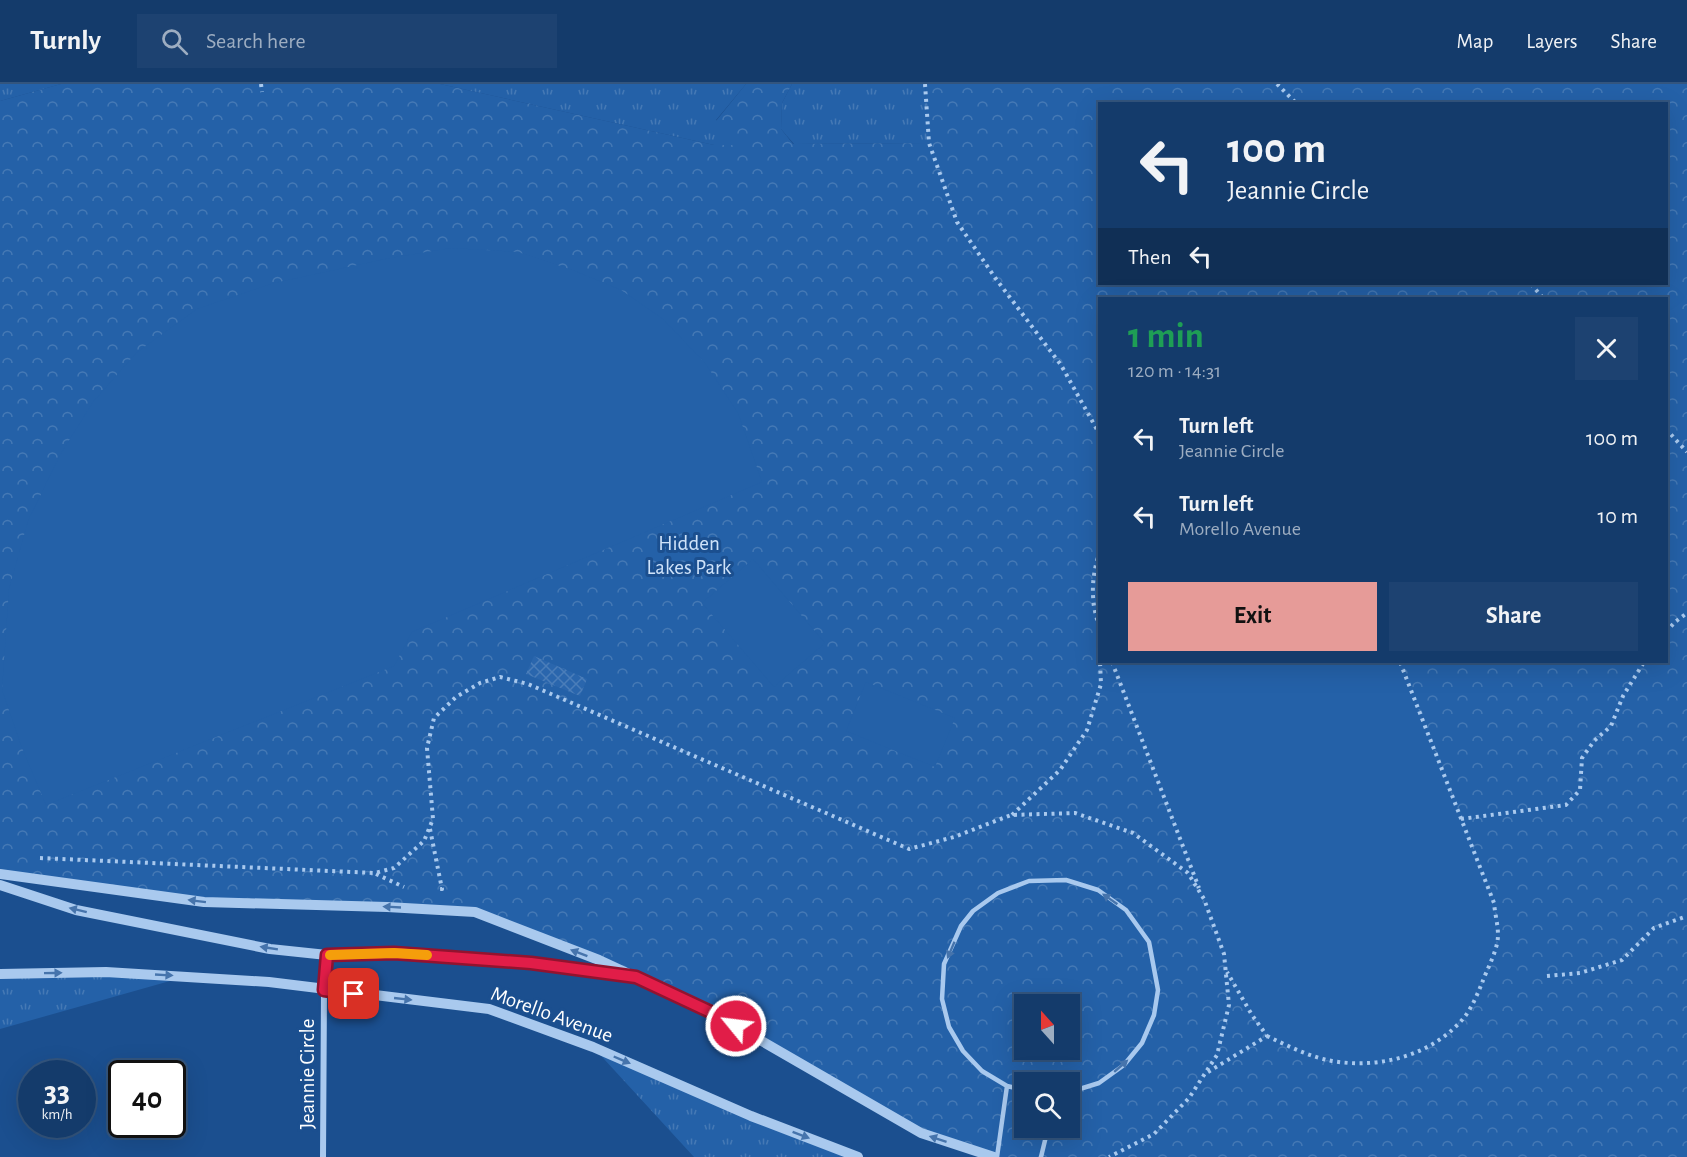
<!DOCTYPE html>
<html lang="en">
<head>
<meta charset="utf-8">
<style>
  :root { --surface:#143b6b; --page:#1d4271; --text:#f1f3f6; --muted:#9dadc1; --line:#33557e; --accent:#e69b98 }
  body { margin:0; font-family:"Alegreya Sans",sans-serif; background:var(--page); color:var(--text); height:100vh; display:flex; flex-direction:column; font-size:22px; white-space:nowrap }
  * { box-sizing:border-box; margin:0 }
  p { font-size:20px; color:var(--muted) }
  .icon { flex:none; width:33px; height:33px; fill:none; stroke:currentColor; stroke-width:2; stroke-linecap:round; stroke-linejoin:round }
  .map { position:relative; flex:1; overflow:hidden }
  .side { position:absolute; left:1098px; top:213px; width:570px; height:366px; display:flex; flex-direction:column; background:var(--surface); border-radius:0px; box-shadow:0 6px 24px #0002,0 0 0 2px var(--line) }
  .side>* { flex:none }
  .guide { position:absolute; left:1098px; top:18px; width:570px; height:183px; border-radius:0px; box-shadow:0 6px 24px #0002,0 0 0 2px var(--line); background:#143b6b; color:var(--text); overflow:hidden }
  .needle { width:39px; rotate:339deg }
  .fabs { position:absolute; left:1014px; top:910px; display:grid; gap:12px }
  .fabs a { display:grid; place-items:center; width:66px; height:66px; border-radius:0px; background:var(--surface); box-shadow:0 6px 24px #0002,0 0 0 2px var(--line); font-size:30px }
  .speed { position:absolute; left:18px; top:976px; display:flex; gap:12px; font-size:30px; font-weight:700; text-align:center }
  .speed>* { display:grid; place-content:center; width:78px; height:78px; border-radius:50%; background:var(--surface); box-shadow:0 6px 24px #0002,0 0 0 2px var(--line); line-height:1 }
  .speed small { font-size:15px; font-weight:400 }
  .speed .limit { border:3px solid #111; border-radius:9px; background:#fff; color:#111 }
  .pin { position:absolute; display:grid; place-items:center; width:51px; height:51px; color:#fff; margin:-26px; border-radius:12px; box-shadow:0 3px 9px #0006 }
  .me { position:absolute; width:66px; margin:-33px; rotate:299deg; stroke-linejoin:round; filter:drop-shadow(0 0 4px #0008) }
  .turn { display:flex; align-items:center; gap:21px; height:126px; padding:0 30px; font-size:27px }
  .turn .icon { width:78px; height:78px; stroke-width:2.5 }
  .turn b { display:block; font-size:42px; line-height:51px }
  .then { display:flex; align-items:center; height:57px; padding:0 30px; background:#0003; gap:12px; font-size:22px }
  .round { display:grid; place-items:center; flex:none; width:63px; height:63px; border-radius:0px; background:var(--page) }
  .summary { display:flex; align-items:center; justify-content:space-between; height:102px; padding:0 30px }
  h1 { font-size:36px; font-weight:700; line-height:45px; color:#1e9e55 }
  .action { display:flex; gap:12px; margin-top:auto; padding:12px 30px }
  .action a { flex:1; height:69px; border-radius:0px; background:var(--accent); color:#111; font-size:24px; font-weight:700; line-height:69px; text-align:center }
  .action a+a { background:var(--page); color:var(--text) }
  ul { padding:0; list-style:none }
  li { display:flex; align-items:center; gap:18px; height:78px; padding:0 30px }
  li div { flex:1 }
  li b { display:block; font-size:22px }
  li em { font-style:normal }
  header { display:flex; align-items:center; gap:36px; box-sizing:border-box; height:84px; padding:0 30px; background:var(--surface); border-bottom:2px solid var(--line) }
  header strong { font-size:28px }
  nav { display:flex; gap:33px; margin-inline-start:auto; font-size:21px }
  .search { width:420px; height:54px; background:var(--page); display:flex; align-items:center; gap:15px; box-sizing:border-box; padding:0 21px; border-radius:0px; color:var(--muted); font-size:22px }
  .map>svg:first-child { display:block }
</style>
</head>
<body>
<header>
<strong>Turnly</strong>
<div class="search"><svg class="icon" aria-label="search" viewBox="0 0 24 24"><circle cx="10" cy="10" r="6"/><path d="M15 15l6 6"/></svg>Search here</div>
<nav><a>Map</a><a>Layers</a><a>Share</a></nav>
</header>
<div class="map">
<svg width="1687" height="1073" viewBox="0 0 1687 1073">
  <defs>
    <pattern id="grass-tufts" width="24" height="20" patternUnits="userSpaceOnUse" patternTransform="scale(1.5)"><rect width="24" height="20" fill="#2461a8"/><path d="M3 7l-1-3M5 7V3M7 7l1-3M15 17l-1-3M17 17v-4M19 17l1-3" fill="none" stroke="#4579b5"/></pattern>
    <pattern id="forest-crowns" width="20" height="18" patternUnits="userSpaceOnUse" patternTransform="scale(1.5)"><rect width="20" height="18" fill="#2461a8"/><path d="M2 6a3 3 0 1 1 6 0M12 15a3 3 0 1 1 6 0" fill="none" stroke="#4579b5"/></pattern>
    <pattern id="building-cross-hatch" width="8" height="8" patternUnits="userSpaceOnUse" patternTransform="scale(1.5)"><rect width="8" height="8" fill="#2a66ad"/><path d="M0 0l8 8M0 8l8-8" fill="none" stroke="#4a7db9"/></pattern>
  </defs>
  <rect width="100%" height="100%" fill="#1b4f8f"/>
  <!-- grass -->
  <path fill="url(#grass-tufts)" d="M0,0H61L0,17Z
    M440,0H746L716,36L742,61H714Z
    M792,0H925L929,59L794,60L781,45L782,19Z
    M0,890L184,893L0,945Z
    M593,963L858,1073H694Z"/>
  <!-- forest -->
  <path fill="url(#forest-crowns)" fill-rule="evenodd" d="M61,0H440L714,61H741L716,37L746,0H792L782,19L781,45L793,60L928,59L925,0H1687V1073H994L921,1049L715,930L475,828L204,818L0,790V17ZM1100,20H1666V200H1100ZM1100,214H1666V578H1100ZM1024,921H1070V966H1024ZM1024,999H1070V1044H1024Z"/>
  <!-- pitch -->
  <path fill="#2461a8" d="M451,164L518,168L575,187L621,206L663,235L705,279L738,329L762,398L412,548L394,582L46,721L22,664L2,606L9,505L28,437L60,371L93,318L136,269L197,225L274,199L390,174Z
    M1099,467V544C1090,518 1091,493 1099,467Z
    M753,475L825,559L774,603L702,519Z
    M1112,578H1400L1494,819L1498,853L1489,881L1477,909L1463,934L1443,954L1415,969L1386,978L1357,980L1330,977L1287,961L1267,952L1234,899L1204,815Z
    M866,598L955,634L935,683L846,647Z"/>
  <!-- building -->
  <path fill="url(#building-cross-hatch)" d="M534,572L587,595L580,612L526,590Z"/>
  <g fill="none" stroke-linecap="round" stroke-linejoin="round">
    <!-- path -->
    <path stroke="#a9c9ee" stroke-width="4" stroke-dasharray="3 4.5" stroke-linecap="butt" d="M261,0L262,8
      M925,0L929,59L957,138L996,195L1061,281L1100,351
      M1277,0L1297,20
      M1531,200L1543,214
      M1666,345L1687,368
      M1100,467C1091,493 1090,518 1100,544
      M1098,544L1100,573
      M1666,548L1675,538L1687,529
      M1112,578L1199,804
      M1012,731L1060,686L1087,646L1101,600L1100,578
      M1461,735L1566,721L1580,706L1582,674L1594,657L1611,642L1623,612L1644,578
      M430,745L442,805H439
      M40,774L375,789L394,784L424,757L433,735L427,664L434,634L456,613L480,599L500,593L528,600L909,765L954,753L1011,731L1075,729L1133,749L1188,789L1204,815L1224,870L1229,921L1217,971L1189,1014L1154,1050L1109,1073
      M376,790L404,803
      M1547,892L1580,889L1622,876L1654,844L1687,832
      M1267,952C1288,962 1310,973 1332,977C1379,985 1430,972 1462,936C1471,926 1477,911 1482,899C1487,885 1498,866 1498,851C1498,841 1495,830 1494,819L1400,578
      M1208,988L1267,952L1252,931L1227,888"/>
    <!-- service -->
    <path stroke="#a9c9ee" stroke-width="4.5" d="M1024,1006L1007,1002L982,987L963,967L949,943L942,915L944,880L961,842L973,827L998,809L1029,797L1066,796L1098,806L1126,826L1149,858L1158,906L1154,931L1142,959L1124,981L1099,999L1070,1008
      M997,1073L1007,1002
      M1041,1073L1048,1044"/>
    <!-- minor -->
    <path stroke="#a9c9ee" stroke-width="6" d="M323,1073L324,906L327,871"/>
    <!-- tertiary -->
    <path stroke="#a9c9ee" stroke-width="10" d="M0,790L204,818L387,823L475,828L599,876L715,930L921,1049L994,1073
      M0,801L76,826L270,865L327,871L394,869L531,879L624,892
      M0,890L106,888L269,898L489,925L593,963L751,1032L858,1073"/>
  </g>
  <!-- one-way arrows -->
  <defs><path id="oneway-solid" d="M-6-.8H1V-3.2L6.5 0L1 3.2V.8H-6Z" transform="scale(1.5)"/></defs>
  <g fill="#4674ac">
    <use href="#oneway-solid" transform="translate(1110 815) rotate(-145)"/>
    <use href="#oneway-solid" transform="translate(197 817) rotate(-173)"/>
    <use href="#oneway-solid" transform="translate(392 823) rotate(-177)"/>
    <use href="#oneway-solid" transform="translate(78 826) rotate(-166)"/>
    <use href="#oneway-solid" transform="translate(269 864) rotate(-171)"/>
    <use href="#oneway-solid" transform="translate(951 866) rotate(113)"/>
    <use href="#oneway-solid" transform="translate(579 869) rotate(-159)"/>
    <use href="#oneway-solid" transform="translate(53 889) rotate(-1)"/>
    <use href="#oneway-solid" transform="translate(164 891) rotate(3)"/>
    <use href="#oneway-solid" transform="translate(403 915) rotate(6)"/>
    <use href="#oneway-solid" transform="translate(622 976) rotate(23)"/>
    <use href="#oneway-solid" transform="translate(1121 982) rotate(-41)"/>
    <use href="#oneway-solid" transform="translate(801 1051) rotate(21)"/>
    <use href="#oneway-solid" transform="translate(938 1055) rotate(-162)"/>
  </g>
  <g fill="none" stroke-linecap="round" stroke-linejoin="round">
    <!-- route casing -->
    <g stroke="#92132f" stroke-width="15">
      <path id="route" d="M354,910L324,906L327,871L394,869L531,879L636,893L715,930L736,942"/>
    </g>
    <!-- route -->
    <use href="#route" stroke="#e11d48" stroke-width="10"/>
    <!-- slow -->
    <path stroke="#f59e0b" stroke-width="10" d="M330,871L394,869L427,871"/>
  </g>
  <g text-anchor="middle" stroke-width="6" stroke-linejoin="round" paint-order="stroke">
    <!-- park labels -->
    <g font-size="21" fill="#cfe3fa" stroke="#1b4f8f">
      <text x="689" y="466">Hidden<tspan x="689" dy="24">Lakes Park</tspan></text>
    </g>
    <!-- street labels -->
    <g font-size="21" fill="#fff" stroke="#1b4f8f">
      <text transform="translate(552 930) rotate(20)" y="7">Morello Avenue</text>
      <text transform="translate(307 990) rotate(-90)" y="7">Jeannie Circle</text>
    </g>
  </g>
</svg>
<div class="fabs">
<a><svg class="needle" viewBox="-14 -14 28 28"><path d="M0-13l5 13h-10z" fill="#e53935"/><path d="M0 13l5-13h-10z" fill="#9dadc1"/></svg></a>
<a><svg class="icon" aria-label="search" viewBox="0 0 24 24"><circle cx="10" cy="10" r="6"/><path d="M15 15l6 6"/></svg></a>
</div>
<div class="speed"><div>33<small>km/h</small></div><div class="limit">40</div></div>
<div class="pin" style="left:354px;top:910px;background:#d93025"><svg class="icon" aria-label="arrive" viewBox="0 0 24 24"><path d="M6 21V4h12l-3 4 3 4H6"/></svg></div>
<svg class="me" style="left:736px;top:942px" viewBox="-20 -20 40 40"><circle r="17" fill="#e11d48" stroke="#fff" stroke-width="3"/><path d="M0-11L8 9 0 5-8 9z" fill="#fff"/></svg>
<div class="guide">
<div class="turn"><svg class="icon" aria-label="left" viewBox="0 0 24 24"><path d="M17 20v-9H6M10 6l-5 5 5 5"/></svg><div><b>100 m</b>Jeannie Circle</div></div>
<div class="then">Then<svg class="icon" aria-label="left" viewBox="0 0 24 24"><path d="M17 20v-9H6M10 6l-5 5 5 5"/></svg></div>
</div>
<section class="side">
<div class="summary"><div><h1>1 min</h1><p>120 m · 14:31</p></div><a class="round"><svg class="icon" aria-label="close" viewBox="0 0 24 24"><path d="M6 6l12 12M18 6L6 18"/></svg></a></div>
<ul>
<li><svg class="icon" aria-label="left" viewBox="0 0 24 24"><path d="M17 20v-9H6M10 6l-5 5 5 5"/></svg><div><b>Turn left</b><p>Jeannie Circle</p></div><em>100 m</em></li>
<li><svg class="icon" aria-label="left" viewBox="0 0 24 24"><path d="M17 20v-9H6M10 6l-5 5 5 5"/></svg><div><b>Turn left</b><p>Morello Avenue</p></div><em>10 m</em></li>
</ul>
<div class="action"><a>Exit</a><a>Share</a></div>
</section>
</div>
</body>
</html>
